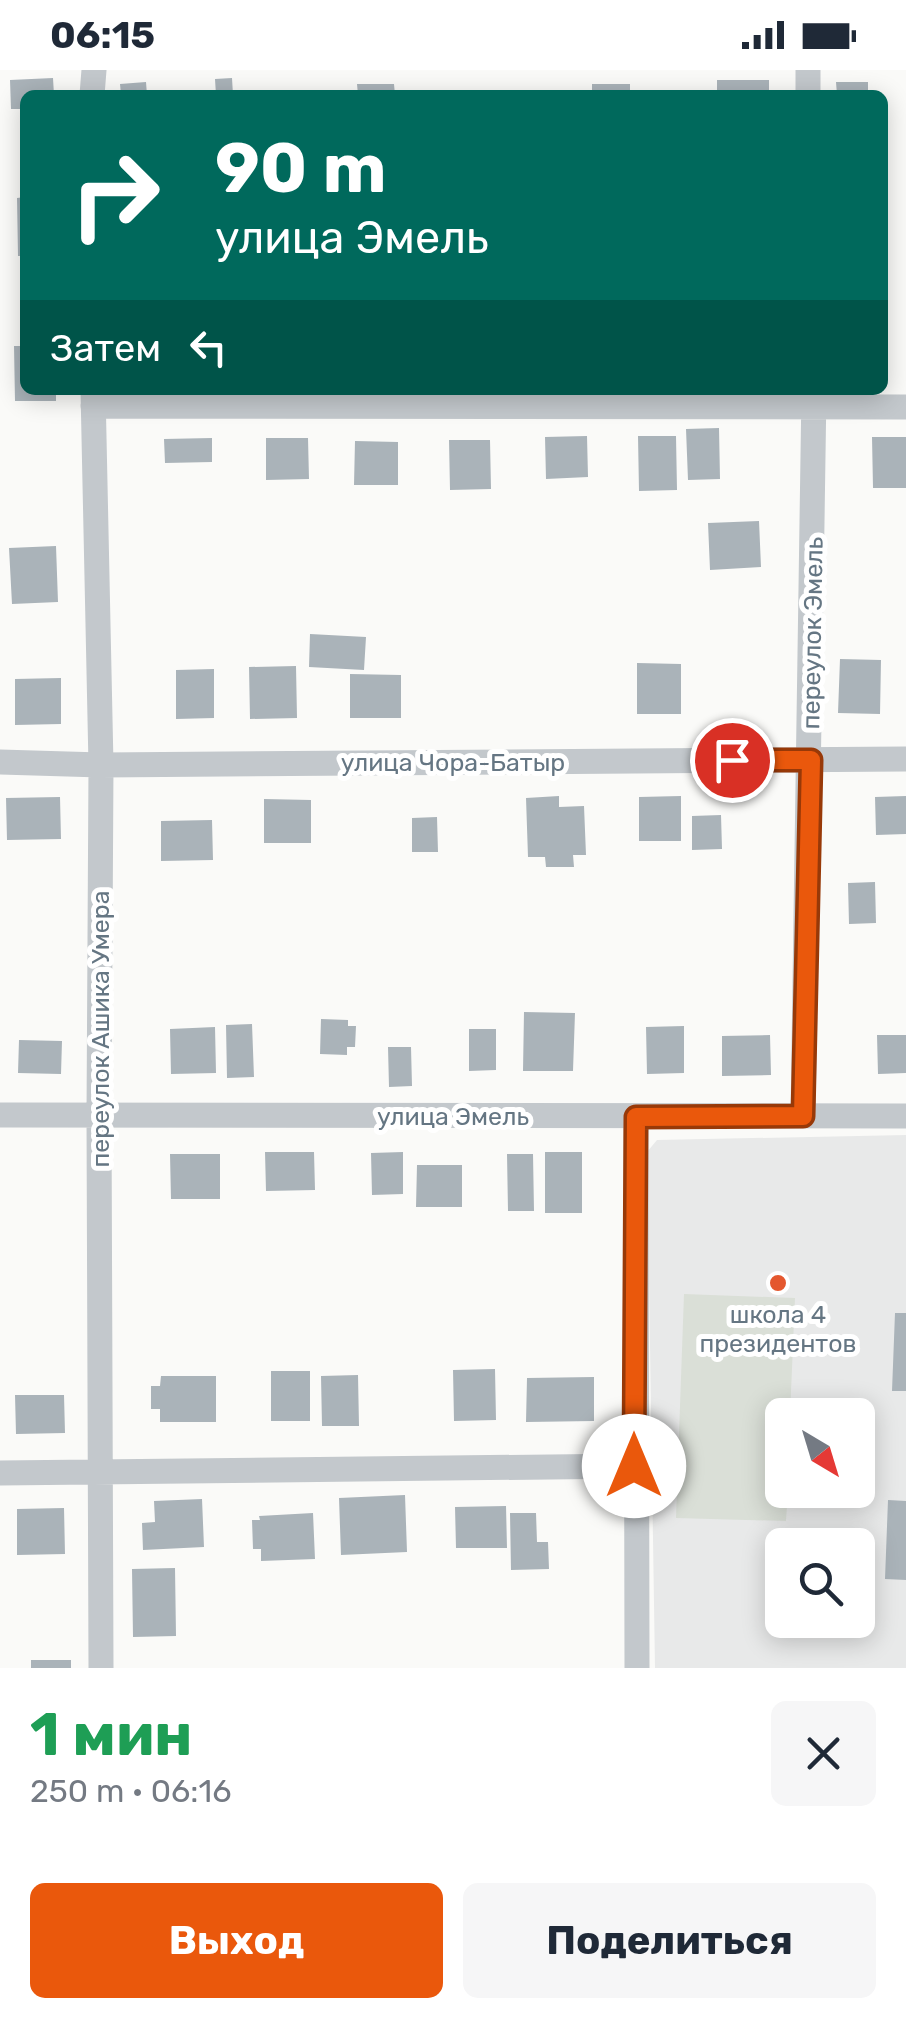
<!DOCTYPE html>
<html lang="ru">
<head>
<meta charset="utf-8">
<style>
  :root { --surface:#fff; --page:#f6f6f7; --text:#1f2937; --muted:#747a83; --accent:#ea580c }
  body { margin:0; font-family:Rubik,sans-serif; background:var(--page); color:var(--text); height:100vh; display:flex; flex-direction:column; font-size:38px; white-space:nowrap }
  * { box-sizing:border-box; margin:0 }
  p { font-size:32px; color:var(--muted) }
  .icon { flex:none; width:55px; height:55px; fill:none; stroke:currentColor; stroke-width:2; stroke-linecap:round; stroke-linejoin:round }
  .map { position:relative; height:1598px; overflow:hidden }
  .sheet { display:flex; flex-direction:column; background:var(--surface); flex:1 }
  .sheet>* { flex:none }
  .top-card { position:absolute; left:20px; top:20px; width:868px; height:305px; border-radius:15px; box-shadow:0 5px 25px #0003; background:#00695c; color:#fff; overflow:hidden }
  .needle { width:65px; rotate:142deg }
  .controls { position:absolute; left:765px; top:1328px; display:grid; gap:20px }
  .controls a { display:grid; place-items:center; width:110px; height:110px; border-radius:15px; background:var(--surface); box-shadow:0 5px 25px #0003; font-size:50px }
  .pin { position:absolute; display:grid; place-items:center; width:85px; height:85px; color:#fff; margin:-42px; border:5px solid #fff; border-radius:50%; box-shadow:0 2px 10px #0007 }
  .me { position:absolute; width:110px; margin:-55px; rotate:0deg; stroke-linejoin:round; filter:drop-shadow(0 0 8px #0008) }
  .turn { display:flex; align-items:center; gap:35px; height:210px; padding:0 30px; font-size:45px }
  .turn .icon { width:130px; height:130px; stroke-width:2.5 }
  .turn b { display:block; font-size:70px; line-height:85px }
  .then { display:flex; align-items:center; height:95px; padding:0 30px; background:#0003; gap:20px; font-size:38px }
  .round { display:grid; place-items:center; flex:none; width:105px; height:105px; border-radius:15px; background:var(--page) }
  .summary { display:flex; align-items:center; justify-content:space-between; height:170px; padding:0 30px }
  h1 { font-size:60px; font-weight:700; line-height:75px; color:#1e9e55 }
  .button { display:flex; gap:20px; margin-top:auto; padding:20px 30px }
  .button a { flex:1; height:115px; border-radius:15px; background:var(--accent); color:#fff; font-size:40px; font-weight:700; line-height:115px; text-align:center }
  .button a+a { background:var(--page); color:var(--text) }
  .status { display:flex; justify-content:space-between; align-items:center; height:70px; padding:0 50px; background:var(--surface); direction:ltr }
  .status svg { height:28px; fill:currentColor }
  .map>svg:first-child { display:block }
</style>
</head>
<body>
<div class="status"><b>06:15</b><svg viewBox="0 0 49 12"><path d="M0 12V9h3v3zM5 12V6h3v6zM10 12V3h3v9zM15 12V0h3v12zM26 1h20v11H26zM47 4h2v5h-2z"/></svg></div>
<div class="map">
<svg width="906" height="1598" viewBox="0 0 906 1598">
  <rect width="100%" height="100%" fill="#fafaf8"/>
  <!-- built -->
  <path fill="#e8e9e9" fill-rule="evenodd" d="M906,1065V1598H655L647,1082L657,1070ZM782,1345H858V1420H782ZM782,1475H858V1550H782Z"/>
  <!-- green -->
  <path fill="#dadfd7" d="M684,1224L795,1228L790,1345H782V1420H788L786,1451L676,1448Z"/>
  <!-- building -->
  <path fill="#aab3b9" d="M53,8L54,25H25V39H11L10,10Z
    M232,8L233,25H216L215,9Z
    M717,10H769V25H717Z
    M146,12L147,25H121L120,14Z
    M836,12H868V25H837Z
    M357,14H394L395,25H358Z
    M592,14H630V25H592Z
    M25,127V186H18L17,128Z
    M14,276H25V320H56V331H15Z
    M719,358L720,409L688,410L686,359Z
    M587,366L588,407L546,409L545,367Z
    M638,366H676L677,420L639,421Z
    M872,367H906V418H873Z
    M212,368V392L165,393L164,369Z
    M266,368H308L309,409L266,410Z
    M449,370H490L491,419L450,420Z
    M355,371L398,372V415H354Z
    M759,451L761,497L710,500L708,453Z
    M56,476L58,532L12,534L9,478Z
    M310,564L366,567L364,600L309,597Z
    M840,589L881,590L880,644L838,643Z
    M637,593L681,594V644H637Z
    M296,596L297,648L250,649L249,597Z
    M214,599V648L176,649V600Z
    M350,604L401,605V648H350Z
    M61,608V654L15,655V609Z
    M559,726V737L584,736L586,785H573L574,797H546L545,787H528L526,728Z
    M681,726V771H639V727Z
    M906,726V764L876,765L875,727Z
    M60,727L61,769L7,770L6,728Z
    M264,729L311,730V773H264Z
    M721,745L722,779L692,780V746Z
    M437,747L438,782H412V748Z
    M212,750L213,790L161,791V751Z
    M875,812L876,853L849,854L848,813Z
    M524,942L575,943L573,1001H523Z
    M321,949L348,950V956H356L355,977H347V985L320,984Z
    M252,954L254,1007L227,1008L226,955Z
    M684,956V1003L647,1004L646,957Z
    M215,957L216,1003L171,1004L170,959Z
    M469,959H496V1000L469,1001Z
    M770,965L771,1005L722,1006V966Z
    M877,965H906V1003L878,1004Z
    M19,970L62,971L61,1004L18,1003Z
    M388,977H411L412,1016L389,1017Z
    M265,1082H314L315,1120L266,1121Z
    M403,1082V1124L372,1125L371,1083Z
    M545,1082H582V1143H545Z
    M170,1084H220V1129H171Z
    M507,1084H533L534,1141H508Z
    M417,1095H462V1137H416Z
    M895,1243H906V1321H892Z
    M495,1299L496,1350L454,1351L453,1300Z
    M271,1301H310V1351H271Z
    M358,1305L359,1356H322L321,1306Z
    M161,1306H216V1352H160V1339H151V1316H160Z
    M594,1307V1351L526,1352L527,1308Z
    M15,1325H64L65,1363L16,1364Z
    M405,1425L407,1482L341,1485L339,1428Z
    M202,1429L204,1477L143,1480L142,1453L155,1452L154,1431Z
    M888,1430L906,1431V1510L885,1509Z
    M506,1436L507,1478H456L455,1437Z
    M64,1438L65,1484L17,1485V1439Z
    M313,1443L315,1489L261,1491V1479H253L252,1450H260L259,1446Z
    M510,1443H536L537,1472H548L549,1499L511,1500Z
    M175,1498L176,1566L133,1567L132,1499Z
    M31,1590H71V1598H31Z"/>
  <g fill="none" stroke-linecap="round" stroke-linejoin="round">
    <!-- minor -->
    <path stroke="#c3c8cc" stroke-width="25" d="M808,0V25
      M92,25L94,0
      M93,320L101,695L99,1045L101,1598
      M93,336L906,337
      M0,692L101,695L906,689
      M0,1045L906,1046
      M803,1046L814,320
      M636,1047L637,1598
      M0,1403L634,1396"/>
  </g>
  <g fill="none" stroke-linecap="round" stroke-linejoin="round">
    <!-- route casing -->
    <g stroke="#983908" stroke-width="25">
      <path id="route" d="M634,1396L636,1047L803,1046L811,690H732"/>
    </g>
    <!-- route -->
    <use href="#route" stroke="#ea580c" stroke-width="18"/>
  </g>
  <!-- markers -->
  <circle fill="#e4572e" stroke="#fff" stroke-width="4" cx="778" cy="1213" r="10"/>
  <g text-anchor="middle" stroke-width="10" stroke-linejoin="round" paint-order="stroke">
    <!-- street labels -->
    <g font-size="25" fill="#657683" stroke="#fff">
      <text transform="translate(812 563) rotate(-89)" y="9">переулок Эмель</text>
      <text x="453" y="701">улица Чора-Батыр</text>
      <text transform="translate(100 959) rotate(-90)" y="9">переулок Ашика Умера</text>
      <text x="453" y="1055">улица Эмель</text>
    </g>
    <!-- poi labels -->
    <g font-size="25" fill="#657683" stroke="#fff">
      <text x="778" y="1253">школа 4<tspan x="778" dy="29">президентов</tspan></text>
    </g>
  </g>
</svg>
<div class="controls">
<a><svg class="needle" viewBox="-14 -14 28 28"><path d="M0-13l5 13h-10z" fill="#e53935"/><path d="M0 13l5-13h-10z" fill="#747a83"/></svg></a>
<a><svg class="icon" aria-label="search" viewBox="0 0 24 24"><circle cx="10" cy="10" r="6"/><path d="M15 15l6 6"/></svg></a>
</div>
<div class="pin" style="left:732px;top:690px;background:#d93025"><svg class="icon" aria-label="arrive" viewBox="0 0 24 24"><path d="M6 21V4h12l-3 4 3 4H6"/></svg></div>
<svg class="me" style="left:634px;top:1396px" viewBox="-20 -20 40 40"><circle r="19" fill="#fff"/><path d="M0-13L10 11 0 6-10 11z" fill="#ea580c"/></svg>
<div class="top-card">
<div class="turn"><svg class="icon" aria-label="right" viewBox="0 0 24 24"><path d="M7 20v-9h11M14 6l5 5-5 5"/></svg><div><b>90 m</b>улица Эмель</div></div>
<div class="then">Затем<svg class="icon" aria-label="left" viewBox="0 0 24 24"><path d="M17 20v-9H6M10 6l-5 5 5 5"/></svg></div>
</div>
</div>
<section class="sheet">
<div class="summary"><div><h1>1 мин</h1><p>250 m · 06:16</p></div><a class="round"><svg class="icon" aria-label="close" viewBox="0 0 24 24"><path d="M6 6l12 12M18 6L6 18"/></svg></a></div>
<div class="button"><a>Выход</a><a>Поделиться</a></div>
</section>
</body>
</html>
